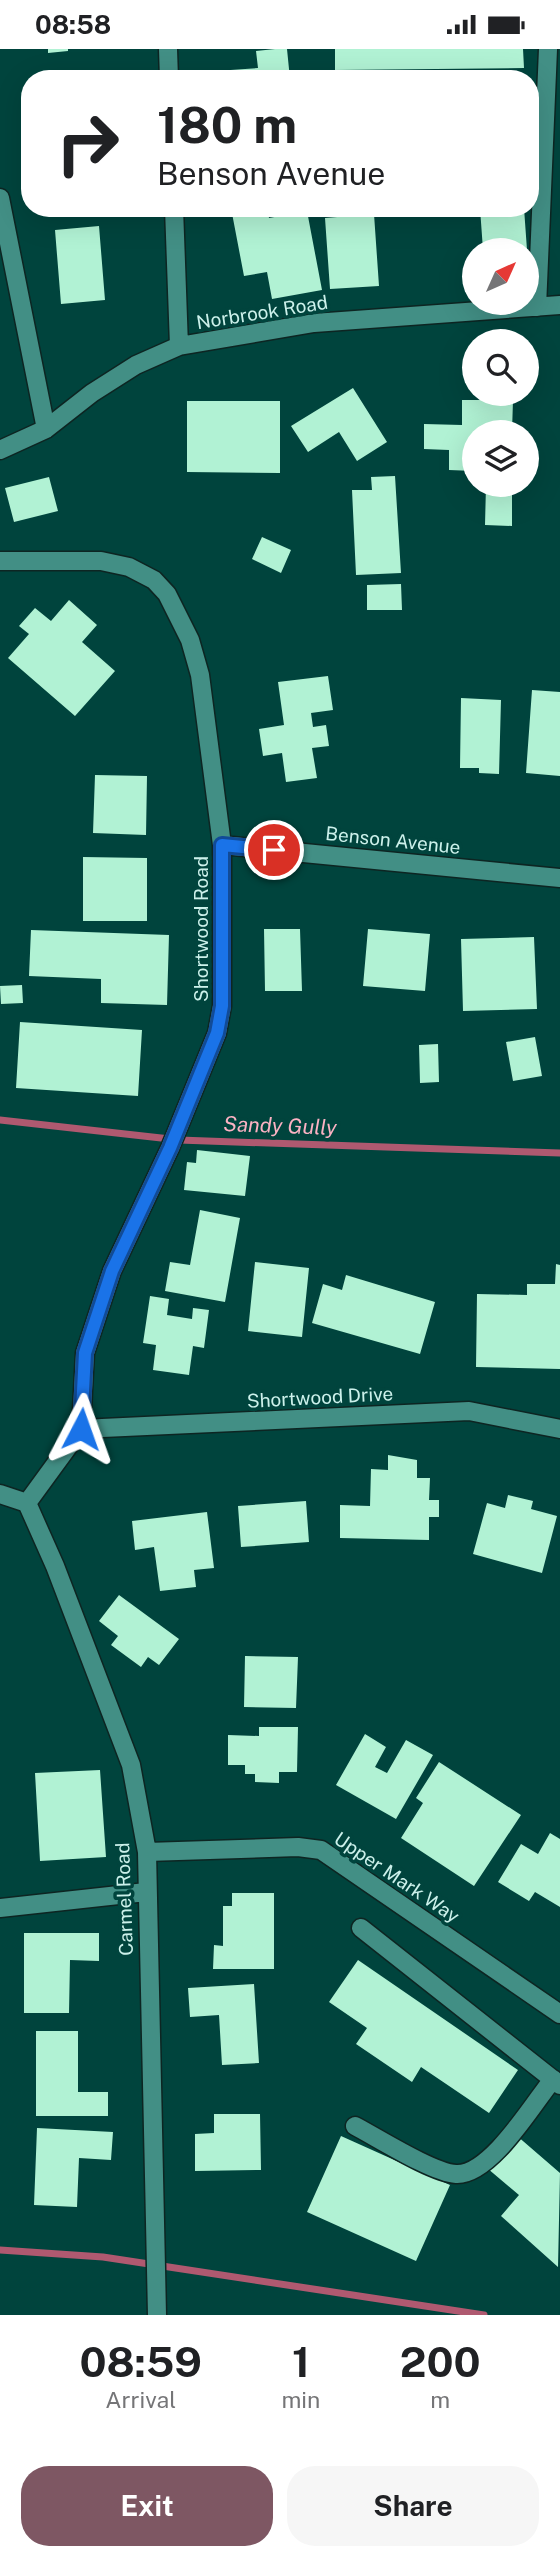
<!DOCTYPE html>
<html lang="en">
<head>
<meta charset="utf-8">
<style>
  :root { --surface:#fff; --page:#f6f6f6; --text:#202124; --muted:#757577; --accent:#7e5763 }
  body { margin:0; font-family:"Public Sans",sans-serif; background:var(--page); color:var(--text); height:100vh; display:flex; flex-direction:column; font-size:26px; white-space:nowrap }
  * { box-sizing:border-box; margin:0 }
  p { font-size:23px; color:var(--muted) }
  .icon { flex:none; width:38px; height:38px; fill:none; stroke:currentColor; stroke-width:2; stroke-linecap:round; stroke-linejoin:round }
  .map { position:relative; height:2266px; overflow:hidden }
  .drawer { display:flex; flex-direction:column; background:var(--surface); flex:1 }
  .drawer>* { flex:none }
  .guide { position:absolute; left:21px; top:21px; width:518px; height:147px; border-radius:28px; box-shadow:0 7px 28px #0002; background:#fff; color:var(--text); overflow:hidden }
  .needle { width:46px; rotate:45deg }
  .buttons { position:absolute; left:462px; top:189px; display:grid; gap:14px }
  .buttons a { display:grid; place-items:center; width:77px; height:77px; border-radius:50%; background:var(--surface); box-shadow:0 7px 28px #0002; font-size:35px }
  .pin { position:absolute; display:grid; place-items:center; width:60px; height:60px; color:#fff; margin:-30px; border:4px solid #fff; border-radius:50%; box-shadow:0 2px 7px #0007 }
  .me { position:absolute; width:77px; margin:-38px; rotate:4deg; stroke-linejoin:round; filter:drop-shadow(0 0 5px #0008) }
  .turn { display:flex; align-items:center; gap:24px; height:147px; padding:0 21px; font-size:32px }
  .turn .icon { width:91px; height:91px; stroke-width:2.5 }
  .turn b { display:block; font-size:49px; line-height:60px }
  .eta { display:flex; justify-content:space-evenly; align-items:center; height:119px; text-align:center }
  .eta b { font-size:42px; font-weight:700; line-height:49px }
  .button { display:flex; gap:14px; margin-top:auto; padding:14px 21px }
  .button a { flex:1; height:80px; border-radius:28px; background:var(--accent); color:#fff; font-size:28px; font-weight:700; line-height:80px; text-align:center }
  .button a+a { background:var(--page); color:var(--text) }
  .status { display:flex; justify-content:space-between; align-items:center; height:49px; padding:0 35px; background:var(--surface); direction:ltr }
  .status svg { height:19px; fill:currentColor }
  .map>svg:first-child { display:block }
</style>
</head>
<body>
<div class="status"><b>08:58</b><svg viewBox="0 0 49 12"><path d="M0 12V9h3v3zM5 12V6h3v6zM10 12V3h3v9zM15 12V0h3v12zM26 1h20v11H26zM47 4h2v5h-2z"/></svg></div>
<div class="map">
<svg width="560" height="2266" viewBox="0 0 560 2266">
  <rect width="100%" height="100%" fill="#00443d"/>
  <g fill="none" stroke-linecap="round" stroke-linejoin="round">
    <!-- stream -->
    <path stroke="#af5970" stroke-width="7" d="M0,1071L179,1091L560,1104
      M0,2201L103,2208L484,2266"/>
  </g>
  <!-- building -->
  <path fill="#b1f2d4" d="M48,0H68V2L48,4Z
    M275,0H287L290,30H217L216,22L258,19L256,2Z
    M335,0H523L524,19L335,21Z
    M231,159H267L269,169L307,162L322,241L272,250L267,223L244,227Z
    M480,159H524L527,201H483Z
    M374,165L379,237L330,240L325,169Z
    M99,177L105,251L61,255L55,181Z
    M353,339L387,393L357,412L339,383L308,403L291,377Z
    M462,351H513L512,383H474V422L449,421V401L424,400V375L462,376Z
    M187,352H280V424L187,423Z
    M395,427L401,524L356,526L352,441H372L371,428Z
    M49,428L58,462L14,473L5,439Z
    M486,436H512V477L485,476Z
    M262,488L291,501L281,524L252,510Z
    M401,535L402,561H367V536Z
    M69,551L97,576L82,593L115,622L75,667L8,609L29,585L19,577L35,559L51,572Z
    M328,627L333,661L311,664L313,678L326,676L329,697L312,699L317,729L286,733L282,704L263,707L259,680L284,676L278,633Z
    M532,641L560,643V727L526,724Z
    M461,649L501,651L499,725L479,724V719H460Z
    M95,726L147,727L146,786L93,784Z
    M83,808L147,809V872H83Z
    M264,880H300L302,942H265Z
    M368,880L430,885L425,942L363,937Z
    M31,881L169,886L167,956L101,954V930L29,927Z
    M534,888L537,960L463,962L461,890Z
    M22,936L23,954L1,955L0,937Z
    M20,973L142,981L138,1047L16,1039Z
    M535,988L542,1027L513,1032L506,993Z
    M438,995L439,1033L420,1034L419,996Z
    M197,1101L250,1107L245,1147L184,1141L187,1113L196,1114Z
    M200,1161L240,1169L225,1253L165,1242L170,1213L190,1216Z
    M255,1213L309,1219L302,1288L248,1282Z
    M556,1215L560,1216V1320L476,1318L477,1245L527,1246V1235H555Z
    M346,1226L435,1253L420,1305L312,1274L323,1235L342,1241Z
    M150,1247L169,1250L167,1266L192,1270L193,1259L209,1261L204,1299L193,1297L189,1326L153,1321L156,1296L143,1294Z
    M388,1406L417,1411V1429H430L429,1451H439V1468H429V1491L340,1489V1456L370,1457L371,1420L388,1421Z
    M508,1446L533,1452L531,1460L557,1467L542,1524L473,1505L487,1454L505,1459Z
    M306,1452L309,1493L241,1498L238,1457Z
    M207,1463L214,1519L194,1521L196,1538L160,1542L154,1498L135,1501L132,1472Z
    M119,1546L179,1590L159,1616L148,1608L141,1618L111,1596L118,1587L99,1572Z
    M245,1607L298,1608L296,1659L244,1658Z
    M259,1678H298L297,1723H279V1734L255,1733V1725H245V1716H228V1686L259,1687Z
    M365,1685L386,1698L375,1718L387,1724L406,1691L433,1706L396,1770L336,1736Z
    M439,1713L521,1766L474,1837L401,1789L423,1754L416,1749Z
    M100,1721L106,1808L40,1812L35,1724Z
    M550,1784L560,1790V1858L535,1843L529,1852L498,1833L521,1795L538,1805Z
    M232,1844H274V1920H213L214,1896L223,1897V1857H232Z
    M24,1884H99V1912L70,1911L69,1964H24Z
    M358,1911L518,2021L489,2064L421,2018L412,2033L356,1995L367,1979L329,1953Z
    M254,1935L259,2014L222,2016L219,1966L190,1968L188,1939Z
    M36,1982H78V2043H108V2067H36Z
    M214,2065H260L261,2121L195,2122V2085L214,2084Z
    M37,2079L113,2083L111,2111L79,2109L77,2158L34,2156Z
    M516,2086L560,2124L558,2218L501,2167L519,2146L487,2119Z
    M341,2087L450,2136L416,2212L307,2163Z"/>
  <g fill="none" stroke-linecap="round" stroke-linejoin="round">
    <!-- minor casing -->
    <g stroke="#0d2522" stroke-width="21">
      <path id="minor" d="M168,0L169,30
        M0,149L46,380
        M174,159L179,297
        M537,258L548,0
        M0,401L46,380L92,344L136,316L179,297L314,274L560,256
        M0,512H101L129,518L154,531L167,545L190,591L200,626L222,796V957L217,984L170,1099L112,1222L85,1304L81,1380L27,1454L0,1445
        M222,796L560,829
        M81,1380L469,1362L560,1380
        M27,1454L55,1517L131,1716L147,1803L157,2266
        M147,1803L298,1798L321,1801L560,1965
        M0,1859L146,1843
        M361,1879L560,2036
        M355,2077C378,2089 433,2124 456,2125C490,2127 533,2055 553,2030"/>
    </g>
    <!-- minor -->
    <use href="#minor" stroke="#428f85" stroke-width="18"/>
  </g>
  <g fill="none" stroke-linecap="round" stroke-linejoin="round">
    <!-- route casing -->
    <g stroke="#114b97" stroke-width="18">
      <path id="route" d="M81,1380L85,1304L112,1222L170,1099L217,984L222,957V796L274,801"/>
    </g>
    <!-- route -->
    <use href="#route" stroke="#1a73e8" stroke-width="12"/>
  </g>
  <g text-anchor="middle" stroke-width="7" stroke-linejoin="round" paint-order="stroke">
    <!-- street labels -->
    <g font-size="19" fill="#ccf1eb" stroke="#00443d">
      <text transform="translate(262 263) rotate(-9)" y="7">Norbrook Road</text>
      <text transform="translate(393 791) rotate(6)" y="7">Benson Avenue</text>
      <text transform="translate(201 880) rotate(-90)" y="7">Shortwood Road</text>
      <text transform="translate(320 1348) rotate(-3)" y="7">Shortwood Drive</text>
      <text transform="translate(397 1828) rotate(34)" y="7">Upper Mark Way</text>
      <text transform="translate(124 1850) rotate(-92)" y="7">Carmel Road</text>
    </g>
    <!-- water labels -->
    <g font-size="21" font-style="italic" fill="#fbb2c3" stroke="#00443d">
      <text transform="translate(280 1077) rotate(2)" y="7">Sandy Gully</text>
    </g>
  </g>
</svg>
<div class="buttons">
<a><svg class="needle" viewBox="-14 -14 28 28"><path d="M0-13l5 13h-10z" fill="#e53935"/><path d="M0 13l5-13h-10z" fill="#757577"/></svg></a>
<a><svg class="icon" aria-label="search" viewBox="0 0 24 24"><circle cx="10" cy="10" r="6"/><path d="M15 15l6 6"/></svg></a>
<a><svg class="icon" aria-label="layers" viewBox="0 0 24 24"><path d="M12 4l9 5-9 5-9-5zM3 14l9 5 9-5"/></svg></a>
</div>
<div class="pin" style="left:274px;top:801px;background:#d93025"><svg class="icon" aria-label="arrive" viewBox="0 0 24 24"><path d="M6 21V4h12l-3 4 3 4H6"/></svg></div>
<svg class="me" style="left:81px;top:1380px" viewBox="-20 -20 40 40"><path d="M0-17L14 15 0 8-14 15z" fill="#1a73e8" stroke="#fff" stroke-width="4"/></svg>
<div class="guide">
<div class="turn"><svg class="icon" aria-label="right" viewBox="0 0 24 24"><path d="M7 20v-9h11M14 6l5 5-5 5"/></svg><div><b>180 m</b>Benson Avenue</div></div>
</div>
</div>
<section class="drawer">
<div class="eta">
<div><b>08:59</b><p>Arrival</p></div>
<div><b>1</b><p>min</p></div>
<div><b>200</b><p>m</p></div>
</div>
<div class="button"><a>Exit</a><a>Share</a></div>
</section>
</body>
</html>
